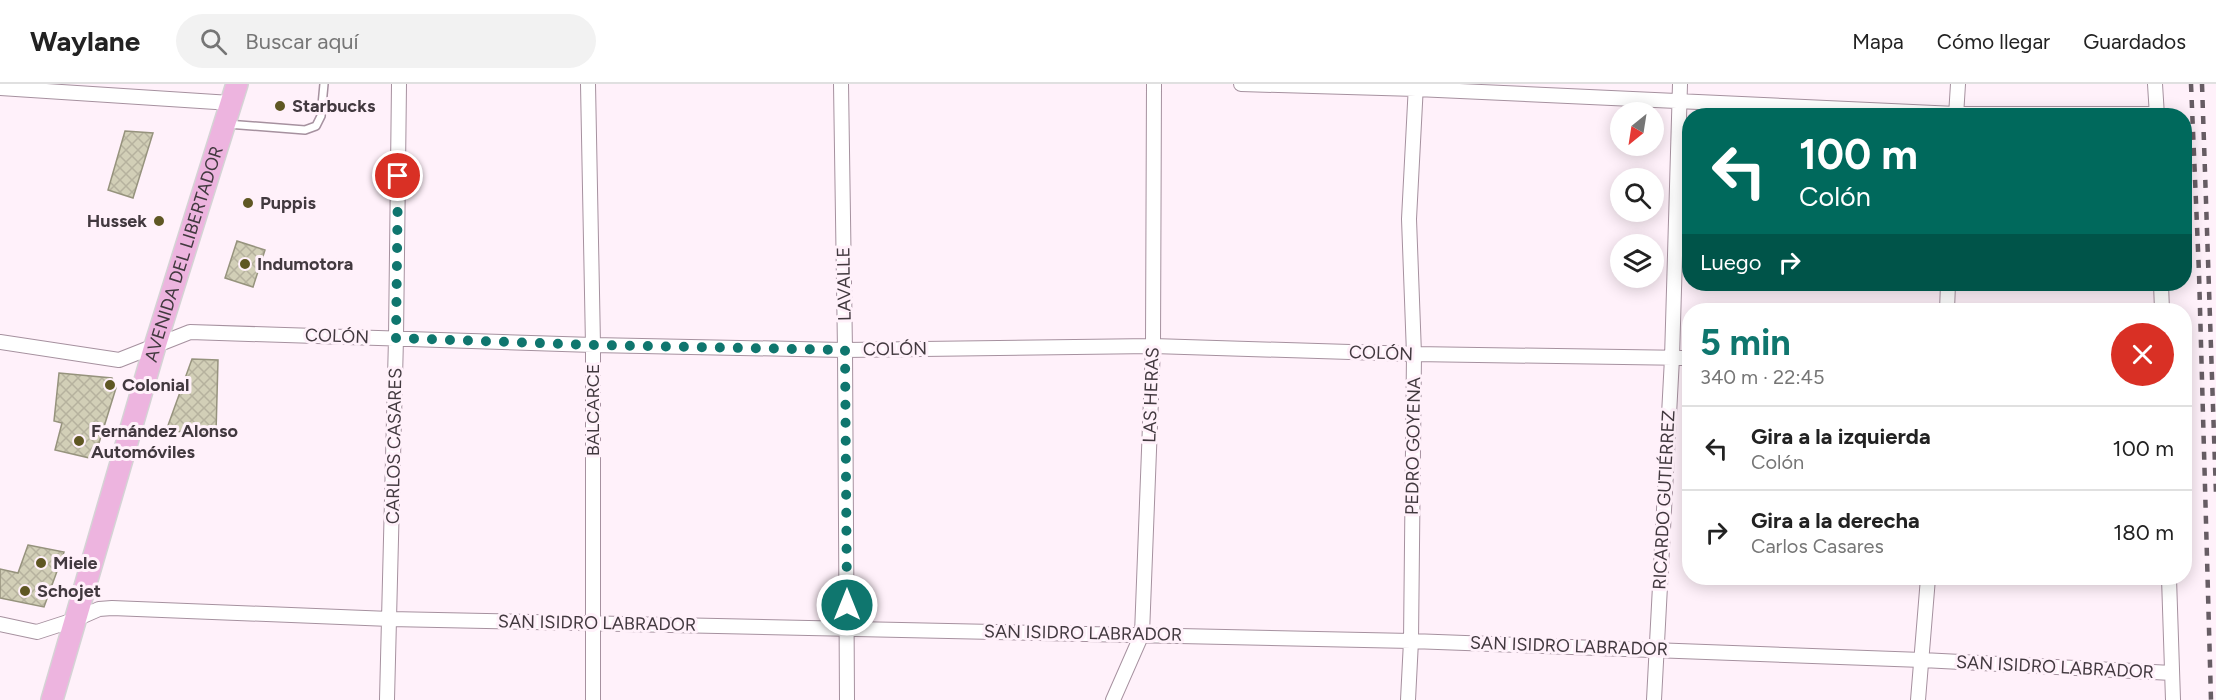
<!DOCTYPE html>
<html lang="es">
<head>
<meta charset="utf-8">
<style>
  :root { --surface:#fff; --page:#f2f2f2; --text:#222; --muted:#767676; --line:#e0e0e0; --accent:#0f766e }
  body { margin:0; font-family:Figtree,sans-serif; background:var(--page); color:var(--text); height:100vh; display:flex; flex-direction:column; font-size:22px; white-space:nowrap }
  * { box-sizing:border-box; margin:0 }
  p { font-size:20px; color:var(--muted) }
  .icon { flex:none; width:33px; height:33px; fill:none; stroke:currentColor; stroke-width:2; stroke-linecap:round; stroke-linejoin:round }
  .map { position:relative; flex:1; overflow:hidden }
  .drawer { position:absolute; left:1682px; top:219px; width:510px; height:282px; display:flex; flex-direction:column; background:var(--surface); border-radius:24px; box-shadow:0 3px 15px #0003 }
  .drawer>* { flex:none }
  .guide { position:absolute; left:1682px; top:24px; width:510px; height:183px; border-radius:24px; box-shadow:0 3px 15px #0003; background:#00695c; color:#fff; overflow:hidden }
  .needle { width:39px; rotate:210deg }
  .tools { position:absolute; left:1610px; top:18px; display:grid; gap:12px }
  .tools a { display:grid; place-items:center; width:54px; height:54px; border-radius:50%; background:var(--surface); box-shadow:0 3px 15px #0003; font-size:30px }
  .pin { position:absolute; display:grid; place-items:center; width:51px; height:51px; color:#fff; margin:-26px; border:3px solid #fff; border-radius:50%; box-shadow:0 2px 6px #0007 }
  .me { position:absolute; width:66px; margin:-33px; rotate:0deg; stroke-linejoin:round; filter:drop-shadow(0 0 4px #0008) }
  .turn { display:flex; align-items:center; gap:21px; height:126px; padding:0 18px; font-size:27px }
  .turn .icon { width:78px; height:78px; stroke-width:2.5 }
  .turn b { display:block; font-size:42px; line-height:51px }
  .then { display:flex; align-items:center; height:57px; padding:0 18px; background:#0003; gap:12px; font-size:22px }
  .round { display:grid; place-items:center; flex:none; width:63px; height:63px; border-radius:32px; background:var(--page) }
  .summary { display:flex; align-items:center; justify-content:space-between; height:102px; padding:0 18px }
  h1 { font-size:36px; font-weight:700; line-height:45px; color:var(--accent) }
  ul { padding:0; list-style:none }
  li { display:flex; align-items:center; gap:18px; height:84px; padding:0 18px; border-top:2px solid var(--line) }
  li div { flex:1 }
  li b { display:block; font-size:22px }
  li em { font-style:normal }
  header { display:flex; align-items:center; gap:36px; box-sizing:border-box; height:84px; padding:0 30px; background:var(--surface); border-bottom:2px solid var(--line) }
  header strong { font-size:28px }
  nav { display:flex; gap:33px; margin-inline-start:auto; font-size:21px }
  .search { width:420px; height:54px; background:var(--page); display:flex; align-items:center; gap:15px; box-sizing:border-box; padding:0 21px; border-radius:33px; color:var(--muted); font-size:22px }
  .map>svg:first-child { display:block }
</style>
</head>
<body>
<header>
<strong>Waylane</strong>
<div class="search"><svg class="icon" aria-label="search" viewBox="0 0 24 24"><circle cx="10" cy="10" r="6"/><path d="M15 15l6 6"/></svg>Buscar aquí</div>
<nav><a>Mapa</a><a>Cómo llegar</a><a>Guardados</a></nav>
</header>
<div class="map">
<svg width="2216" height="616" viewBox="0 0 2216 616">
  <defs>
    <pattern id="building-cross-hatch" width="8" height="8" patternUnits="userSpaceOnUse" patternTransform="scale(1.5)"><rect width="8" height="8" fill="#d2cfb7"/><path d="M0 0l8 8M0 8l8-8" fill="none" stroke="#b6b29e"/></pattern>
  </defs>
  <rect width="100%" height="100%" fill="#fff1fa"/>
  <!-- building -->
  <path fill="url(#building-cross-hatch)" stroke="#96937d" stroke-width="1.5" d="M125,47L153,49L133,114L108,106Z
    M237,157L265,166L253,203L225,194Z
    M192,275L218,276L216,349L166,347Z
    M59,289L112,294L116,304L94,375L55,366L62,339L54,337Z
    M28,461L64,468L44,523L0,514V485L18,489Z"/>
  <g fill="none" stroke-linecap="round" stroke-linejoin="round">
    <!-- lane casing -->
    <g stroke="#a6919f" stroke-width="10">
      <path id="lane" d="M227,40L305,46L316,42L321,32L324,0"/>
    </g>
    <!-- street casing -->
    <g stroke="#a6919f" stroke-width="16">
      <path id="street" d="M588,0L593,261V616
        M841,0L845,266L847,616
        M1241,0L1416,5L1956,30H2157
        M2155,0L2157,32
        M0,4L231,19
        M1956,32L1958,0
        M2161,200L2162,226
        M1947,226L1948,200
        M0,258L119,276L190,248L593,261L845,266L1153,262L1414,270L1689,274
        M2169,494L2173,616
        M0,540L37,548L74,536L99,525L112,524L390,535L1411,557L1922,576L2172,589
        M387,616L396,254L399,0
        M1113,616L1142,550L1153,262L1154,0
        M1408,616L1411,557L1414,270L1409,135L1416,0
        M1654,616L1672,274L1680,0
        M1918,616L1928,494"/>
    </g>
    <!-- primary casing -->
    <g stroke="#d5d3d5" stroke-width="24">
      <g id="primary">
        <path id="s1" d="M52,616L155,262L237,0"/>
      </g>
    </g>
    <!-- lane -->
    <use href="#lane" stroke="#fff" stroke-width="7"/>
    <!-- street -->
    <use href="#street" stroke="#fff" stroke-width="14"/>
    <!-- primary -->
    <use href="#primary" stroke="#edb4df" stroke-width="21"/>
    <!-- rail -->
    <path stroke="#675d64" stroke-width="4.5" stroke-dasharray="8 8" stroke-linecap="butt" d="M2191,0L2199,189L2211,616
      M2202,0L2216,410"/>
  </g>
  <g fill="none" stroke-linecap="round" stroke-linejoin="round">
    <!-- route -->
    <path stroke="#0f766e" stroke-width="10" stroke-dasharray="0 18" d="M398,92L396,254L593,261L845,266L847,521"/>
  </g>
  <!-- markers -->
  <g fill="#5f5723" stroke="#fff1fa" stroke-width="2">
    <circle cx="280" cy="22" r="6"/>
    <circle cx="248" cy="119" r="6"/>
    <circle cx="159" cy="137" r="6"/>
    <circle cx="245" cy="180" r="6"/>
    <circle cx="110" cy="301" r="6"/>
    <circle cx="79" cy="357" r="6"/>
    <circle cx="41" cy="479" r="6"/>
    <circle cx="25" cy="507" r="6"/>
  </g>
  <g text-anchor="middle" stroke-width="6" stroke-linejoin="round" paint-order="stroke">
    <!-- poi labels -->
    <g font-size="18" font-weight="bold" fill="#42393f" stroke="#fff1fa" text-anchor="start">
      <text x="292" y="28">Starbucks</text>
      <text x="260" y="125">Puppis</text>
      <text x="147" y="143" text-anchor="end">Hussek</text>
      <text x="257" y="186">Indumotora</text>
      <text x="122" y="307">Colonial</text>
      <text x="91" y="353">Fernández Alonso<tspan x="91" dy="21">Automóviles</tspan></text>
      <text x="53" y="485">Miele</text>
      <text x="37" y="513">Schojet</text>
    </g>
    <!-- street labels -->
    <g font-size="18" fill="#42393f" stroke="#fff1fa">
      <text dy="6" stroke="none"><textPath href="#s1" startOffset="465">AVENIDA DEL LIBERTADOR</textPath></text>
      <text transform="translate(844 200) rotate(-91)" y="6">LAVALLE</text>
      <text transform="translate(337 252) rotate(2)" y="6">COLÓN</text>
      <text transform="translate(895 265) rotate(-1)" y="6">COLÓN</text>
      <text transform="translate(1381 269) rotate(2)" y="6">COLÓN</text>
      <text transform="translate(1151 311) rotate(-88)" y="6">LAS HERAS</text>
      <text transform="translate(593 326) rotate(-90)" y="6">BALCARCE</text>
      <text transform="translate(394 362) rotate(-89)" y="6">CARLOS CASARES</text>
      <text transform="translate(1413 362) rotate(-89)" y="6">PEDRO GOYENA</text>
      <text transform="translate(1664 416) rotate(-87)" y="6">RICARDO GUTIÉRREZ</text>
      <text transform="translate(597 539) rotate(1)" y="6">SAN ISIDRO LABRADOR</text>
      <text transform="translate(1083 549) rotate(1)" y="6">SAN ISIDRO LABRADOR</text>
      <text transform="translate(1569 562) rotate(2)" y="6">SAN ISIDRO LABRADOR</text>
      <text transform="translate(2055 583) rotate(3)" y="6">SAN ISIDRO LABRADOR</text>
    </g>
  </g>
</svg>
<div class="tools">
<a><svg class="needle" viewBox="-14 -14 28 28"><path d="M0-13l5 13h-10z" fill="#e53935"/><path d="M0 13l5-13h-10z" fill="#767676"/></svg></a>
<a><svg class="icon" aria-label="search" viewBox="0 0 24 24"><circle cx="10" cy="10" r="6"/><path d="M15 15l6 6"/></svg></a>
<a><svg class="icon" aria-label="layers" viewBox="0 0 24 24"><path d="M12 4l9 5-9 5-9-5zM3 14l9 5 9-5"/></svg></a>
</div>
<div class="pin" style="left:398px;top:92px;background:#d93025"><svg class="icon" aria-label="arrive" viewBox="0 0 24 24"><path d="M6 21V4h12l-3 4 3 4H6"/></svg></div>
<svg class="me" style="left:847px;top:521px" viewBox="-20 -20 40 40"><circle r="17" fill="#0f766e" stroke="#fff" stroke-width="3"/><path d="M0-11L8 9 0 5-8 9z" fill="#fff"/></svg>
<div class="guide">
<div class="turn"><svg class="icon" aria-label="left" viewBox="0 0 24 24"><path d="M17 20v-9H6M10 6l-5 5 5 5"/></svg><div><b>100 m</b>Colón</div></div>
<div class="then">Luego<svg class="icon" aria-label="right" viewBox="0 0 24 24"><path d="M7 20v-9h11M14 6l5 5-5 5"/></svg></div>
</div>
<section class="drawer">
<div class="summary"><div><h1>5 min</h1><p>340 m · 22:45</p></div><a class="round" style="background:#d93025;color:#fff"><svg class="icon" aria-label="close" viewBox="0 0 24 24"><path d="M6 6l12 12M18 6L6 18"/></svg></a></div>
<ul>
<li><svg class="icon" aria-label="left" viewBox="0 0 24 24"><path d="M17 20v-9H6M10 6l-5 5 5 5"/></svg><div><b>Gira a la izquierda</b><p>Colón</p></div><em>100 m</em></li>
<li><svg class="icon" aria-label="right" viewBox="0 0 24 24"><path d="M7 20v-9h11M14 6l5 5-5 5"/></svg><div><b>Gira a la derecha</b><p>Carlos Casares</p></div><em>180 m</em></li>
</ul>
</section>
</div>
</body>
</html>
